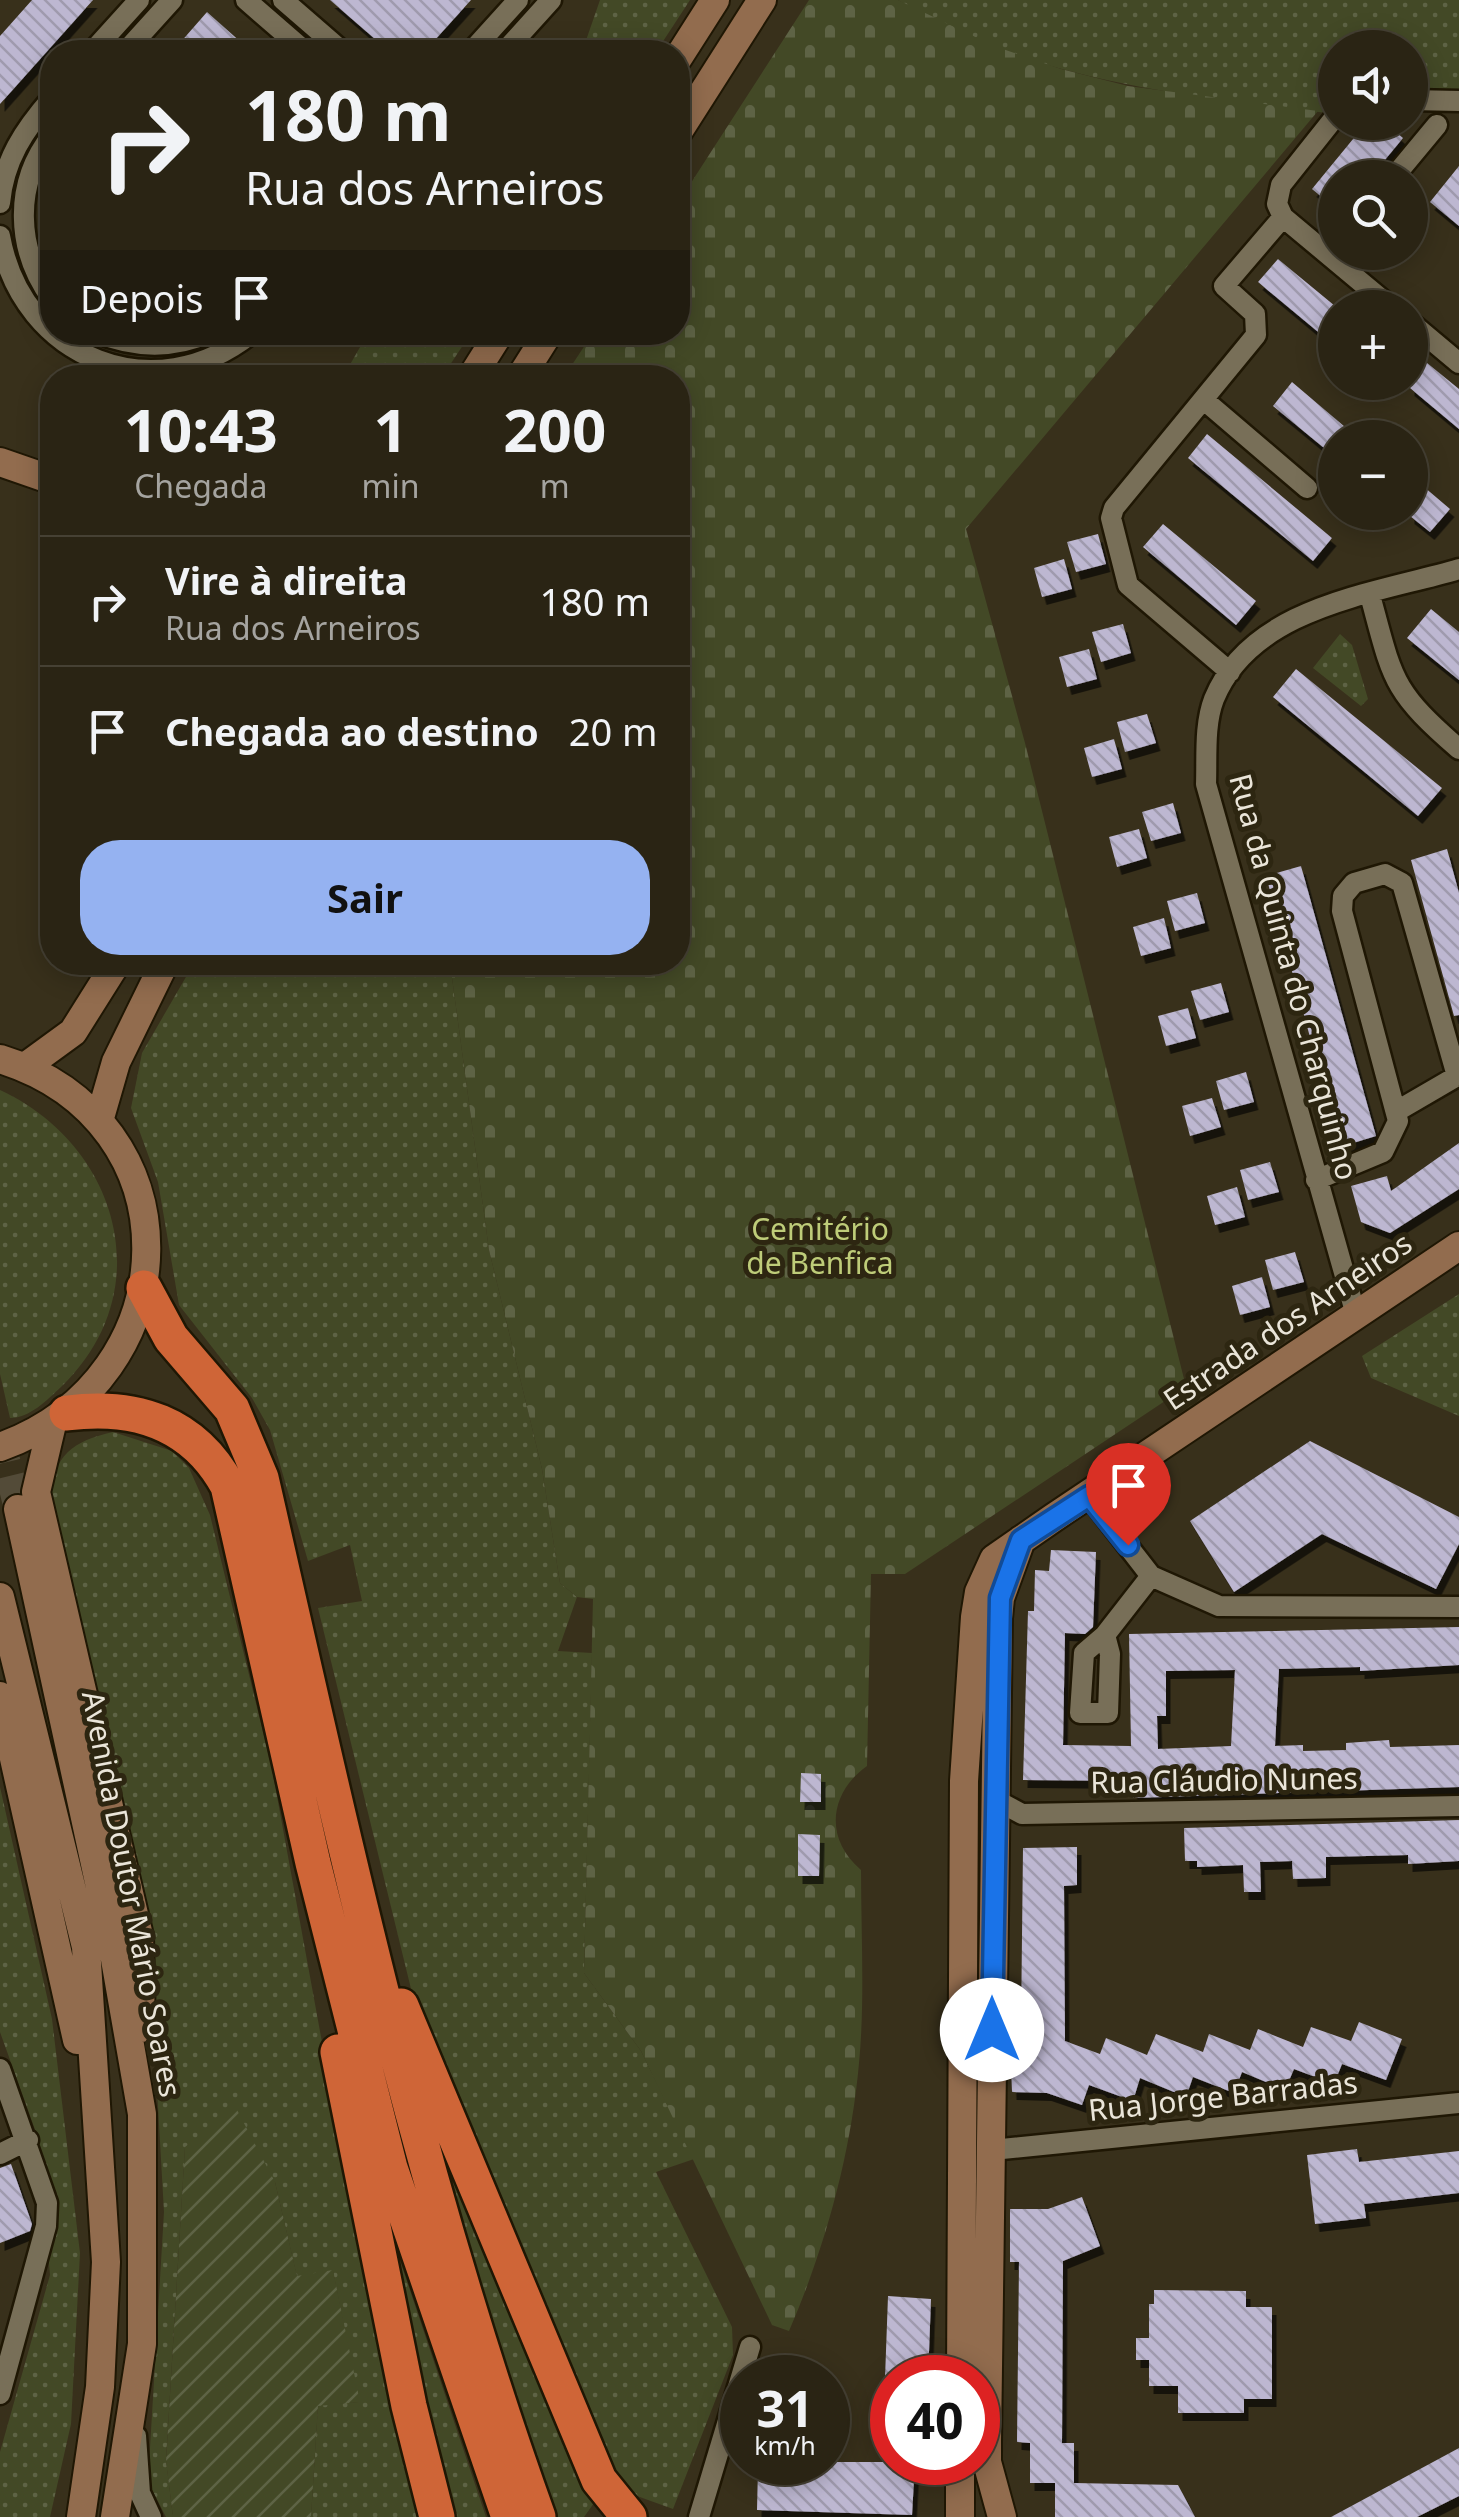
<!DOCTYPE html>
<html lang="pt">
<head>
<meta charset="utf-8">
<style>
  :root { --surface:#2a2414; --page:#322c1d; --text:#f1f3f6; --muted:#a5a4a0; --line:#464134; --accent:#95b2f1 }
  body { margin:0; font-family:"Noto Sans",sans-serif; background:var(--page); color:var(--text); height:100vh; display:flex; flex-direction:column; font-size:38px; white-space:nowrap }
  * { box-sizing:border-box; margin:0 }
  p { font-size:32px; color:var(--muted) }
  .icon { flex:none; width:55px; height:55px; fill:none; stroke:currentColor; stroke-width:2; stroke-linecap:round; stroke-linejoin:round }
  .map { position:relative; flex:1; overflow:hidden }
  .panel { position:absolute; left:40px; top:365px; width:650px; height:610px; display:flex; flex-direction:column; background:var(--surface); border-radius:40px; box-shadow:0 5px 25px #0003,0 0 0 2px var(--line) }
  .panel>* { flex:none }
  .banner { position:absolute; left:40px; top:40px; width:650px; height:305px; border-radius:40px; box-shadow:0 5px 25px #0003,0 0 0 2px var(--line); background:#2a2414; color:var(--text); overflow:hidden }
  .buttons { position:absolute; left:1318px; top:30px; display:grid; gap:20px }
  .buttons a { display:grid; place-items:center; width:110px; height:110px; border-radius:50%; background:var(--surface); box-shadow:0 5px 25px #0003,0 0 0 2px var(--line); font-size:50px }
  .speed { position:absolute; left:720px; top:2355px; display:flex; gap:20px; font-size:50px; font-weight:700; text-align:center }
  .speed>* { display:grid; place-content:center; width:130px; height:130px; border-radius:50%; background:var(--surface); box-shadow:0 5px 25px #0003,0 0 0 2px var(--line); line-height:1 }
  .speed small { font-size:25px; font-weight:400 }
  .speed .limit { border:15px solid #d22; background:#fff; color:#111 }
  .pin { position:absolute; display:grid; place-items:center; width:85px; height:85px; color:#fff; margin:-102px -42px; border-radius:50% 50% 50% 0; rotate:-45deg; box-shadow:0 0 10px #0007 }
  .pin .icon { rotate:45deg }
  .me { position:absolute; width:110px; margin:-55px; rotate:0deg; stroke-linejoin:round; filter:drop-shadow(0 0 8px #0008) }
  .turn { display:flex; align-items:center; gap:35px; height:210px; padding:0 40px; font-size:45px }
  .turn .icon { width:130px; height:130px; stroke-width:2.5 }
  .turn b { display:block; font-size:70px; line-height:85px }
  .then { display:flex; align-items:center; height:95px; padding:0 40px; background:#0003; gap:20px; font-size:38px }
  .eta { display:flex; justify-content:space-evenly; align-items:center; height:170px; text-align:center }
  .eta b { font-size:60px; font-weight:700; line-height:70px }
  .cta { display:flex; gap:20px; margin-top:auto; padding:20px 40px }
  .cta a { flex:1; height:115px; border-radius:40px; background:var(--accent); color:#111; font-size:40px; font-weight:700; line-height:115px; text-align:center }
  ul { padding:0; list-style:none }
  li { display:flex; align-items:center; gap:30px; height:130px; padding:0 40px; border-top:2px solid var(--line) }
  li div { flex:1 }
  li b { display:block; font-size:38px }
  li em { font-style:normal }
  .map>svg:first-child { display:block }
</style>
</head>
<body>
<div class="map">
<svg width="1459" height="2517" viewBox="0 0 1459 2517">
  <defs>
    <pattern id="grass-dots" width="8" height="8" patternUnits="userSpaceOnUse" patternTransform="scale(2.5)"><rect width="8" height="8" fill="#434926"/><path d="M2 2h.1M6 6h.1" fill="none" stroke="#5e6345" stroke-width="1.8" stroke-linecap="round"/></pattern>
    <pattern id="cemetery-stones" width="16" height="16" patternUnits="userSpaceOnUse" patternTransform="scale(2.5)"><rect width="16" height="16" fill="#434926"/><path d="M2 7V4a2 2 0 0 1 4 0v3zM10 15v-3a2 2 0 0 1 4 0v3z" fill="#5e6345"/></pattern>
    <pattern id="garden-furrows" width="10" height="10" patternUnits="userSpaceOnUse" patternTransform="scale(2.5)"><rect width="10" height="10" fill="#434926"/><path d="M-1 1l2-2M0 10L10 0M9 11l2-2" fill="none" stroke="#5e6345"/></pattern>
    <pattern id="building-back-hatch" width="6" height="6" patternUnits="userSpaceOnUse" patternTransform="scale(2.5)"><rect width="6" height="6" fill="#bdb7d1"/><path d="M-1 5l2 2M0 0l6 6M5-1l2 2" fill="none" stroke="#9f9aad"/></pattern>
    <filter id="shadow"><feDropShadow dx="4.5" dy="8" stdDeviation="0" flood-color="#0009"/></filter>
  </defs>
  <rect width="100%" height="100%" fill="#38301b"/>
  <!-- grass -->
  <path fill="url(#grass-dots)" d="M600,0H690L656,52H582Z
    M898,0H1459V91L1410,94V48H1335V102L1327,113C1180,95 1027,80 898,0Z
    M368,333V332L471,333L442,377H343Z
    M265,363L321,377H242Z
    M1340,634L1352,645L1368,699L1361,706L1313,668Z
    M194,963H450L489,1250L542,1469L560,1583L577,1597L558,1651L592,1653L584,1973L641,2051L694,2159L656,2172L732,2327L733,2355L673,2509L626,2492L614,2477L413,1997L318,1608L362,1601L350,1545L308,1561L270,1430L252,1398L179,1305L158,1182L131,1108L142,1053Z
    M0,1090C119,1145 161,1291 61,1387C47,1400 30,1418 10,1418L0,1374Z
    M1459,1294V1416L1371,1378L1362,1356Z
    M113,1432L172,1451L189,1468L210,1515L272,1769L369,2299L422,2517H311L318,2405L359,2402L333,2271L297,2277L275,2182L185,2147L166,2460L173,2517H166L148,2482L164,2212L148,1929L51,1498C53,1455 73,1441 113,1432Z
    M0,1787L52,2019L80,2253L71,2424L50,2517H0V2452L50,2275L38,2138L0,2032Z
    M427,2116L594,2503L584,2517H558L517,2405Z
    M378,2195L486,2517H450Z"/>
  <!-- cemetery -->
  <path fill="url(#cemetery-stones)" d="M809,0H898L994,46L1061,69L1128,86L1318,111L966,529L1025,743L1186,1387L905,1574H871L867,1766C829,1793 824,1839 861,1870C861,1934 865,2000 859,2063C851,2154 825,2248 789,2331L772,2325L641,2051L584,1973L593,1599L577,1597L560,1583L542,1469L489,1250L450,963L678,962V378L564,377L593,333L678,332V203Z"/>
  <!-- garden -->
  <path fill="url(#garden-furrows)" d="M236,2108L275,2182L297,2276L333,2270L360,2402L318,2406L311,2517H173L166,2461L185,2147Z"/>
  <!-- building -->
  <path fill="url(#building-back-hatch)" fill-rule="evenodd" filter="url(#shadow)" d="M32,0H93L0,104V36Z
    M330,0H471L424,52H390Z
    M207,12L252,52H172Z
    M1367,122H1384L1403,138L1370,178H1335V208L1312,189Z
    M1459,166V226L1430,202Z
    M1278,259L1335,306V346L1258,282Z
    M1410,349L1459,389V429L1410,388Z
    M1292,382L1358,438H1335V457L1273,406Z
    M1207,434L1332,538L1313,561L1188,458Z
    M1410,475L1450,509L1430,532L1410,516Z
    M1163,524L1256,601L1236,625L1143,547Z
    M1098,534L1106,564L1076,572L1067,542Z
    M1064,559L1072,589L1042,597L1034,568Z
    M1431,609L1459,632V680L1407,638Z
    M1123,624L1131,653L1101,662L1092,632Z
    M1089,649L1097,679L1067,687L1059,657Z
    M1296,669L1442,788L1418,816L1273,697Z
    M1147,714L1156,743L1125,752L1117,722Z
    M1114,739L1122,769L1092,777L1084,748Z
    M1173,803L1181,833L1151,841L1142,812Z
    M1139,829L1147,858L1117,867L1109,837Z
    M1447,849L1459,893V1015L1454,1016L1411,860Z
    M1301,866L1376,1136L1340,1147L1266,876Z
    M1197,893L1205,923L1175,931L1167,901Z
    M1164,918L1171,948L1141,956L1133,927Z
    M1221,983L1229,1012L1200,1020L1191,991Z
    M1188,1008L1196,1038L1166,1046L1158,1016Z
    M1246,1072L1254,1102L1224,1110L1216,1081Z
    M1212,1098L1221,1127L1190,1136L1182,1106Z
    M1459,1143V1189L1390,1233L1361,1222L1351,1186L1387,1176L1391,1191Z
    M1270,1162L1279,1192L1248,1200L1240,1170Z
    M1237,1187L1245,1217L1215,1225L1207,1196Z
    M1295,1252L1304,1282L1273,1290L1265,1260Z
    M1262,1277L1270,1307L1240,1315L1232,1286Z
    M1310,1441L1459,1517V1544L1436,1589L1322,1534L1234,1592L1190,1521Z
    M1051,1550L1096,1552L1093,1627L1085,1634L1065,1633L1063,1745L1131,1746L1129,1634L1459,1627V1665L1360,1671V1667L1279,1669L1275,1746L1303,1745V1751L1346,1750V1743L1389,1740L1390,1747L1459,1745V1787L1133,1798L1132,1781L1023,1780L1028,1611H1034L1035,1570L1049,1571ZM1235,1670L1231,1746L1158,1749L1157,1716H1166V1671Z
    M801,1773L821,1774V1802H800Z
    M1459,1820V1861L1408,1864V1855L1326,1857V1878L1293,1879L1292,1861L1260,1862L1261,1892H1244L1243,1865L1197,1867V1861H1185L1184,1828Z
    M798,1834L820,1835L819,1876H798Z
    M1077,1847V1885L1064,1886L1065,2041L1100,2054L1106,2038L1147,2055L1156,2034L1203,2052L1209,2034L1250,2050L1258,2029L1303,2047L1311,2027L1351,2041L1359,2022L1402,2039L1386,2080L1342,2064L1334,2084L1294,2069L1285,2090L1242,2072L1234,2093L1193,2077L1186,2097L1140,2078L1133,2101L1089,2085L1082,2105L1047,2093L1012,2092L1010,2044H1020L1021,2023L1023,1848Z
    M1357,2149L1359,2162L1459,2151V2193L1364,2204L1366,2218L1315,2224L1307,2155Z
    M11,2164L32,2224L30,2231L0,2243V2168Z
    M1082,2197L1100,2246L1063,2261L1062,2443H1074V2483L1178,2485L1195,2517H1055V2483H1030V2443L1017,2442L1019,2262H1010V2209H1048Z
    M1154,2290L1246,2291V2307H1272V2399H1244V2413H1178V2386H1149V2360H1136V2338H1149V2304H1154Z
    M888,2296L931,2299L928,2378H885Z
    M1459,2448V2496L1417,2517H1331Z
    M831,2462H915L912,2515L757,2510L758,2467L830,2469Z"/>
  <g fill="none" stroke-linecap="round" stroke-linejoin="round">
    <!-- secondary-tunnel -->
    <path stroke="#534b38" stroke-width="28" stroke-dasharray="28 14" stroke-linecap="butt" d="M0,1435L18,1509"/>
    <!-- street casing -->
    <g stroke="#1f1704" stroke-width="25">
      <path id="street" d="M246,0L306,52
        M283,0L343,52
        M92,52L139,0
        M125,52L172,0
        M471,52L518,0
        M504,52L551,0
        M1410,100L1459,101
        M1335,117L1281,185L1277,204L1283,217L1392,308
        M52,135C13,184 16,250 52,299
        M1393,178L1437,125
        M0,203C4,160 24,130 52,98
        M0,236C22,359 155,412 253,332
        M1410,322L1459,363
        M95,332C134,348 172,350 211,332
        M1204,400L1307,488
        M1370,595C1393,680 1391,690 1459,749
        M1230,672L1128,585L1111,518L1114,508L1256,335L1255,314L1224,286L1283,217
        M1397,1111L1459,1075
        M1316,1180L1383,1152L1398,1121L1342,911L1343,896L1354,883L1385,874L1402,883L1457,1076
        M1356,1315L1206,784C1207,757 1204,725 1214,699C1252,606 1375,594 1459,569
        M1089,1496L1151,1576L1219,1606L1459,1607
        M1105,1635L1110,1654L1108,1713H1080L1084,1653L1105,1635L1151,1576
        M994,1799L1022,1814L1459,1806
        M0,2069L47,2203L46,2226L0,2394
        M992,2150L1459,2103
        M0,2154L28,2140
        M136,2436L140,2493L151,2517
        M699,2517L750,2347"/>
    </g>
    <!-- secondary casing -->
    <g stroke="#1f1704" stroke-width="32">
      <path id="secondary" d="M678,58L715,0
        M678,132L762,0
        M471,378L500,332
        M520,378L549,332
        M0,462L52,480
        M0,1059C198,1120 192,1378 0,1447
        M25,1067L73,1032L117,962
        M99,1121L116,1062L165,962
        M52,1424L36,1492L139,1936L141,2028
        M18,1509L112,1942L142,2114V2344L115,2517
        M0,1597L86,1947L106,2262L100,2387L81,2517
        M0,1696L77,2040
        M961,2378L964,1781L975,1617L979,1592L994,1559L1053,1518L1459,1246
        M960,2517V2462
        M1002,2517L987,2462V2442L998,1618L1000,1598L1021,1540"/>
    </g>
    <!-- highway casing -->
    <g stroke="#1f1704" stroke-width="40">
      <path id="highway" d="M144,1288L171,1338L232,1409L261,1478C341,1828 416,2178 538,2517
        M67,1413C136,1404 194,1423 228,1486L313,1863L390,2168L509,2517
        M401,2006L599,2480L629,2517
        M338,2052L409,2406L437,2517"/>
    </g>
    <!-- street -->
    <use href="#street" stroke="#786f58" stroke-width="20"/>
    <!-- secondary -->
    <use href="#secondary" stroke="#926c4e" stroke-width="28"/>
    <!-- highway -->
    <use href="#highway" stroke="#cf6537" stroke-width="35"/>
  </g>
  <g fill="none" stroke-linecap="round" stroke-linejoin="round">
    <!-- route casing -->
    <g stroke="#114b97" stroke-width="25">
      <path id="route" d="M992,2030L1000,1598L1021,1540L1089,1496L1128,1545"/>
    </g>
    <!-- route -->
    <use href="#route" stroke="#1a73e8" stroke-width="18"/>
  </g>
  <g text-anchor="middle" stroke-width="10" stroke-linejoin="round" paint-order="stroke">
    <!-- street labels -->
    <g font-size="30" fill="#eae5d9" stroke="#2d2611">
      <text transform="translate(1293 977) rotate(75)" y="10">Rua da Quinta do Charquinho</text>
      <text transform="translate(1288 1322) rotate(-34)" y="10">Estrada dos Arneiros</text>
      <text transform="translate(1224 1781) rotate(-1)" y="10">Rua Cláudio Nunes</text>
      <text transform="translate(131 1894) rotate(79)" y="10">Avenida Doutor Mário Soares</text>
      <text transform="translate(1223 2097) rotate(-6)" y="10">Rua Jorge Barradas</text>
    </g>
    <!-- park labels -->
    <g font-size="30" fill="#becc79" stroke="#2d2611">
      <text x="820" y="1240">Cemitério<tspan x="820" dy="34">de Benfica</tspan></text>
    </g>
  </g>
</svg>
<div class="buttons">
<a><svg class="icon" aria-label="sound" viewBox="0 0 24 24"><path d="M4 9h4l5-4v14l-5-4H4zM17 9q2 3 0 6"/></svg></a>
<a><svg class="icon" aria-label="search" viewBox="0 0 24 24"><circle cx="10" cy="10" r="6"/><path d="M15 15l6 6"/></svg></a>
<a>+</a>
<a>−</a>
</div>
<div class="speed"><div>31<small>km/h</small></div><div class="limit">40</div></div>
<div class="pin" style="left:1128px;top:1545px;background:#d93025"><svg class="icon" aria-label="arrive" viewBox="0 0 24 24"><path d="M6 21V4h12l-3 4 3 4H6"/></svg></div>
<svg class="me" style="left:992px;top:2030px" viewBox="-20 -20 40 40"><circle r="19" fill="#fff"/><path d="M0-13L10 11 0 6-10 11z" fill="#1a73e8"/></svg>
<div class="banner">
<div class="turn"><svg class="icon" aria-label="right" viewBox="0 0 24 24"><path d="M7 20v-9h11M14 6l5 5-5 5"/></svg><div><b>180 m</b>Rua dos Arneiros</div></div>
<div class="then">Depois<svg class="icon" aria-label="arrive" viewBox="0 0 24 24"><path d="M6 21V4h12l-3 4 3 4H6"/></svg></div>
</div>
<section class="panel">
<div class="eta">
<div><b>10:43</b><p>Chegada</p></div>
<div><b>1</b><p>min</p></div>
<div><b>200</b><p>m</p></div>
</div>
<ul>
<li><svg class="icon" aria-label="right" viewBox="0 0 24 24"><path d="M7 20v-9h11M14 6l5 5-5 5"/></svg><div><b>Vire à direita</b><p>Rua dos Arneiros</p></div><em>180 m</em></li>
<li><svg class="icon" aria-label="arrive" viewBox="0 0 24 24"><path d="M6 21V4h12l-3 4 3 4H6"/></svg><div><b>Chegada ao destino</b></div><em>20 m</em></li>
</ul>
<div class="cta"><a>Sair</a></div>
</section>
</div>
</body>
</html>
